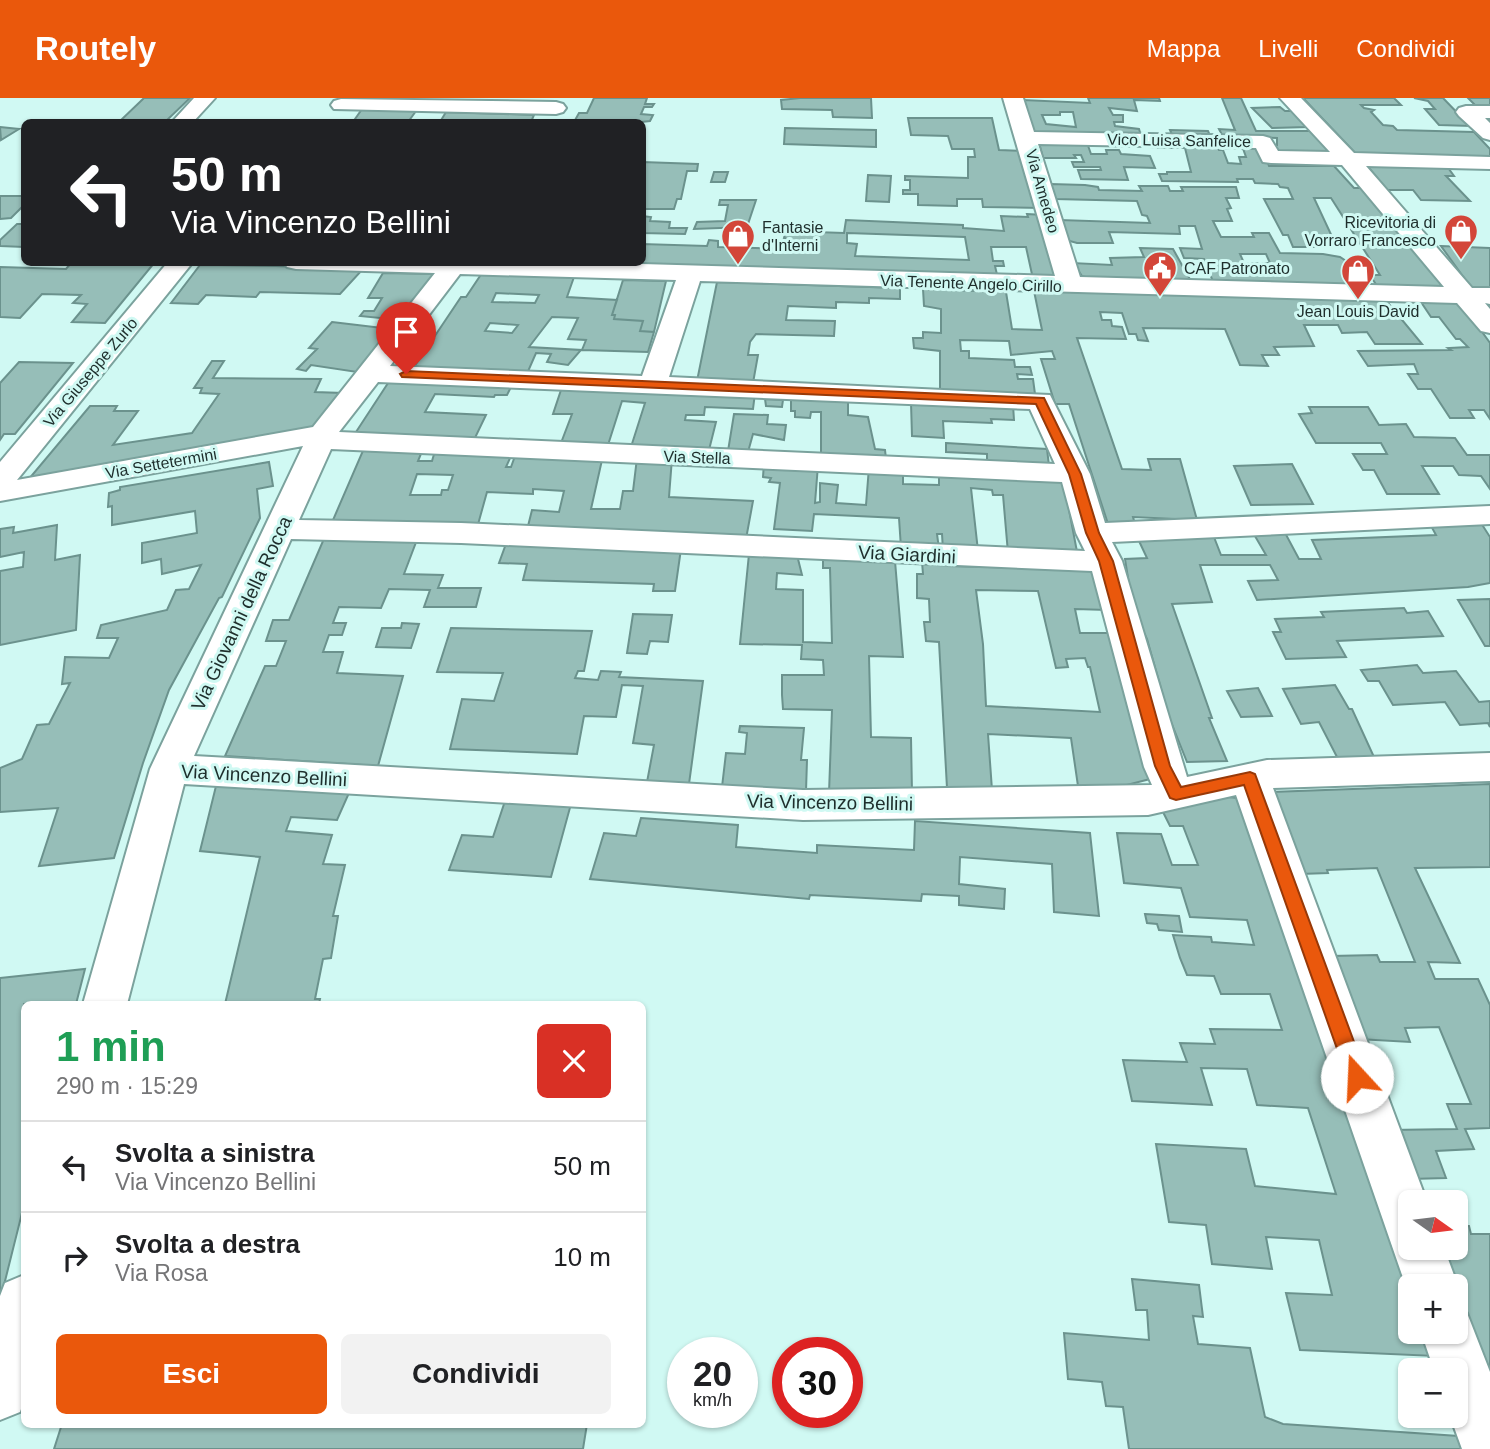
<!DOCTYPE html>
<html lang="it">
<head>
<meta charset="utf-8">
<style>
  :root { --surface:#fff; --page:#f2f2f2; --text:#202124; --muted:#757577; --line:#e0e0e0; --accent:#ea580c }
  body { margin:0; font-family:Helvetica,sans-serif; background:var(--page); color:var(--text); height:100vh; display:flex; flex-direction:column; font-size:26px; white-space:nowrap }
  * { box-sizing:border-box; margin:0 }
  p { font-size:23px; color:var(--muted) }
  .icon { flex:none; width:38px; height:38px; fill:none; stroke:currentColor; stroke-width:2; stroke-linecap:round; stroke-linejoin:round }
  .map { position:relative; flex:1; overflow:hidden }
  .sheet { position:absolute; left:21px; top:903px; width:625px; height:427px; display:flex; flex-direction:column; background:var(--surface); border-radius:10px; box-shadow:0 2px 5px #0004 }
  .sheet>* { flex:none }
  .banner { position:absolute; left:21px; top:21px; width:625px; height:147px; border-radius:10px; box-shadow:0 2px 5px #0004; background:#202124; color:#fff; overflow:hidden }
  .needle { width:46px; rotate:104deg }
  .fabs { position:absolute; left:1398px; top:1092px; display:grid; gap:14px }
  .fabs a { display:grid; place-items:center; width:70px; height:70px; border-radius:10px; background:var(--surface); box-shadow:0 2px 5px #0004; font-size:35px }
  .speed { position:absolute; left:667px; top:1239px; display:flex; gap:14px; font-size:35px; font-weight:700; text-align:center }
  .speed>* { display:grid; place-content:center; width:91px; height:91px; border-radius:50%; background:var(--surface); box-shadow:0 2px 5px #0004; line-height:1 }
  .speed small { font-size:18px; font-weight:400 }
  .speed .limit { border:10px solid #d22; background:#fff; color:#111 }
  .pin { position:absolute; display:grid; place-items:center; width:60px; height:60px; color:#fff; margin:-72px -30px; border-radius:50% 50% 50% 0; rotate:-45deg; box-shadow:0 0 7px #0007 }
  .pin .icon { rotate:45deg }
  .me { position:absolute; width:77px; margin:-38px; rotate:340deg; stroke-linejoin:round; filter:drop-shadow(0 0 5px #0008) }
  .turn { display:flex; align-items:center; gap:24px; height:147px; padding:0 35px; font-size:32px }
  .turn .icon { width:91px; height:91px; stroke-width:2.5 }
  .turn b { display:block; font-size:49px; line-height:60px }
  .round { display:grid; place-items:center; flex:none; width:74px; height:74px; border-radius:10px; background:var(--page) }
  .overview { display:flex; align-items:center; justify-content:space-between; height:119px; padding:0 35px }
  h1 { font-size:42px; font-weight:800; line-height:52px; color:#1e9e55 }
  .primary-button { display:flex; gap:14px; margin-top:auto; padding:14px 35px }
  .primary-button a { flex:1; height:80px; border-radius:10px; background:var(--accent); color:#fff; font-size:28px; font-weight:800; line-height:80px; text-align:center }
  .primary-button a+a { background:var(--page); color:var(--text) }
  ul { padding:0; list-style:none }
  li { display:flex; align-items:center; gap:21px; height:91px; padding:0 35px; border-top:2px solid var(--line) }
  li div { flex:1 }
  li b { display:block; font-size:26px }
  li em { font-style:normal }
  header { display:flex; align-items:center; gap:42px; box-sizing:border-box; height:98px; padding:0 35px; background:var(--accent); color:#fff }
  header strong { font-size:33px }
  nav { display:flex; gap:38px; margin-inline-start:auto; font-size:24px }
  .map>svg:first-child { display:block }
</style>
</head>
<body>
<header>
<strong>Routely</strong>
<nav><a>Mappa</a><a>Livelli</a><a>Condividi</a></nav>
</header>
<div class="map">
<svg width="1490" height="1351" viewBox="0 0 1490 1351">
  <rect width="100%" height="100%" fill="#d0f9f3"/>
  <!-- building -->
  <path fill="#96beb8" stroke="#6b928d" stroke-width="2" fill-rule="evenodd" d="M190,0L165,24H93H119L144,0Z
    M594,0H647L645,6H654L652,9H644L641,16L653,17L650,23L641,24H574L579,15H587Z
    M800,0H871L872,20L833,19L832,12L782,11L781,2Z
    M1088,0H1159L1160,3L1134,2L1137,13L1109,10L1113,17H1123V24H1114L1115,28L1139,31L1141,38L1035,37L1023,2L1090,5ZM1060,14H1073L1076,29L1046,26L1042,17H1060Z
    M1222,0H1241L1256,33H1314L1334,58L1279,56L1274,47H1277V40L1223,39L1219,31L1235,32Z
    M1303,0H1394L1401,7H1361L1364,10L1374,12L1371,14L1383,27L1393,28L1397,32L1474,34L1490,51V61L1358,58Z
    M1414,0H1443L1470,28L1439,27L1425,11H1435L1428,3Z
    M1468,0H1490V11H1479Z
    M1280,9L1285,13H1292L1307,29L1272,30L1252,10Z
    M362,11L416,13L408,24H353Z
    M446,14L534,17L531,24H440Z
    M908,20H992L999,52L1025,53L1041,110L983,109L982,101H957V108L918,107V96H903V92H910V82H905V78L968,80V59H975L974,51H952L948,38L911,37Z
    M0,29L19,31L1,42Z
    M785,30L876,32V49L784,46Z
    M1170,32L1208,33L1211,40L1173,39Z
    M1038,41L1086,42L1091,56H1107L1106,52H1119L1121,56L1150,58L1155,70L1124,69L1128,82L1081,81L1078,72H1101L1100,69H1074L1072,64H1084L1081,57H1074L1076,60H1043Z
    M1154,43L1215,45L1219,52H1223L1228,65L1241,66L1239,59H1246L1241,45H1261L1269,68H1334L1354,90H1363L1450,191L1377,188L1370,177H1380L1331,100H1314L1335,145H1321L1324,149H1293L1288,137H1283L1264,101H1293L1288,90L1280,89L1278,86L1255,85L1253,81H1237L1238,84L1162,83L1159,76H1167V74H1191L1185,50H1158Z
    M642,64L698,66L697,73H687L681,101H677L674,111H642Z
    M1364,64L1446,67L1454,78H1446L1470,103L1421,102L1413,92H1387Z
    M714,74H728L725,84H711Z
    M868,77L891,78L889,104L866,103Z
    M1050,86L1085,87L1098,89L1099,92L1142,93L1139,88H1168L1170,93H1183L1181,89H1236L1239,100H1226L1231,110L1227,111L1232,123H1213L1221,139H1254L1252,135H1269L1280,155L1323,156L1340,159L1349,165H1346L1358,188L1214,186L1204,161L1184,160L1180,150L1202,151L1195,128H1179L1180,136L1109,134L1113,145H1077L1066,142L1060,122L1150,125L1147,118L1142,117L1137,103L1055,101ZM1240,156H1266L1270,165H1244Z
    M0,98H24V107L11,120L0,121Z
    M720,102H756L747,129L694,131L697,124L725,123L728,107H719Z
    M1027,116L1043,117L1059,179L1033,181L1026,149H991L993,163H1003L1004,168H995L998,181L578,164H642V146L707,148L709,142L718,143V149L795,151L796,145L788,144L789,141L784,140L786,133L844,135L846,122L963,127V130L1004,133L1001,118L1028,119ZM847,135L965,139L969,162L855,158L857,146L847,145Z
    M642,118L651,119L650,123L670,124L669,130H687L685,136L642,135Z
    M17,126H24V149L0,148V142Z
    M1441,148L1490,150V192L1472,191Z
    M1140,150L1173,151L1192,185L1089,180L1082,178L1073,165L1112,167L1110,160L1144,159Z
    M72,164H155L105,225L72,224L87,206L73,205L81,197L42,196L20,220L0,219V169L66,171Z
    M200,167L276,168L363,171L340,196L260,194L256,199L206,197L198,206L171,205Z
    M383,175L438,176L400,222L360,218L364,213H374L382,200H368Z
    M482,175L574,179L567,199L617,202L612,217H615L614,221L643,223L640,233L654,234L648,254L582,252L586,242L568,241L578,220L552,219L529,249L581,252L568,267L547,264L551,256L536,255L526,278L412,272L461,199H466ZM496,195L539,197L535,205L492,204ZM490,225L518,227L512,235L485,233Z
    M623,182L666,183L654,234L640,233L643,223L614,221L615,217H612Z
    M717,184L900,190V201L869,200V205L836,204V210L788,208L786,222L835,223L834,238L756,236L750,244L748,257H758L753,285L697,283Z
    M923,191L1006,194L1012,231L1042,232L1034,193L1322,201L1384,200L1422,246H1375L1367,234L1342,235L1338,227H1304L1314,248L1274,249L1279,257H1262L1268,268L1240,267L1225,231L1143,230L1148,243L1138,242L1136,236H1129L1122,215L1100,214L1102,222H1111L1112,228L1122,229L1126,241L1077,240L1122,371L1151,372L1148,361H1180L1197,422L1133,419L1136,430L1109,429L1069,306H1055L1041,261H1055L1052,253L1011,257L1009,243L960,242L961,253H969V260L1014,262L1015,269H1030L1032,277L1017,276L1018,281H1033L1035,296L940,294V253L914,250L913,240H923V234L941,235V211L924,208Z
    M1419,201L1459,202L1490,245V321L1484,312H1469L1474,320H1450L1431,291H1418L1408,276H1418L1414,266L1368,268L1358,253L1451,252L1448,250L1468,249L1460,241H1456L1439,219H1431Z
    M332,224L391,231L357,274L311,267L306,273L297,271L317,251L309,250Z
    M212,263H224L213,280L321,281L315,294L342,295L316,331L28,382L90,308H117L114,313H138L113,347L192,335L219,296L200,295L202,290H194Z
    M19,264L73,265L15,336H4L0,342V285Z
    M392,279L513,285L507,297H495L494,299L435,296L425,314L486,317L473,344L354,337Z
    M563,286L755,295L753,311L705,309L704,317H686L685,322L716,324L709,352L631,349L645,305L622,303L608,347L561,345L572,316H553Z
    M791,296L848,299V317L868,319L875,351L885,352L886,361L821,357V314H811L810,320L795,319V313H791Z
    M765,301L783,302L782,309L766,308Z
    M911,305L1013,307L1014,322L991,321L992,325L943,323L944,340L912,338Z
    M1309,309H1368L1379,327L1406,326L1414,339L1455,340L1467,357H1490V391L1481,378L1459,377L1453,368H1422L1439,396H1387L1374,372H1363L1353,356H1387L1381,345H1316L1299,316L1312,315Z
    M734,316L768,317L767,326L786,327L784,342L753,336L748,354L728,353Z
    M946,345L1047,351L1049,368L987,365V356L946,354Z
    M365,348L423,351L418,363H432L435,353L511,358L506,369H511L515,358L602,362L591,411H620L623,393H633L637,360H672L669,399L753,403L746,441L527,432L532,412L559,414L564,393L533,391V396L487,394L477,430L333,422ZM417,376L453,377L448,392H442L441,397H410Z
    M269,364L273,388L257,391L260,420L222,499L219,500L169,592L143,665L114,760L39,768L58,710L0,714V670L22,661L37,627L49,626L70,585L62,586L65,559L109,560L118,540H97L101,527L167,512L176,492L189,491L201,467L162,476L161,461L142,465V445L197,435L195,413L112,427V408L108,409L109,395L120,392V389Z
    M764,365L818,367L815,405L820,404V385L838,387L836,405L866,407L869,369L903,371V386L939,387V375L1063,380L1078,459L1008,455L1003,397H993L992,392L971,390L978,453L943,452L942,436H937L939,451L901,450L899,420L814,416L812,433L774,431L780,385L769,384L771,380L763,379Z
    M1292,366L1313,406L1251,407L1234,368Z
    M1481,425L1490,439V485L1468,489L1257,502L1248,483L1278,482L1270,467H1200L1212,504L1172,506L1212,620H1209L1227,663L1187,664L1169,619L1147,541L1133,512L1125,461L1147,460L1139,443L1212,434L1221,457H1266L1252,433L1283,431L1299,461H1321L1312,442L1436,437L1430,426Z
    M57,427L55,462L80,457L76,532L0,547V473L23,469L24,454L0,459V431L14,429L13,435Z
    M326,436L418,439L404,476L443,477L438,490H481L476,509H424L430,492L389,491L381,510L339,509L333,525H346L342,537H329L323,554H343L337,575L403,578L378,668L225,658L265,568H276L286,543H266L273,522H289Z
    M507,443L681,451L675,493H653L654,486L523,482L527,466L499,465Z
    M749,456L797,457L802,477L777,475L776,491L803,492V544L832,545L830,470H823V459L895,463L903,559L869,558L871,639L911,640L912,695H829L832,612L783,611L782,597V577H824L823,562L801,561L802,547L740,546Z
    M922,464L947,465L948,468L1099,472L1107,512L1075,511L1080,535H1115L1154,680L1119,689L1078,688L1071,640L988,636L992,692L947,690L939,544L926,543L924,524H930L929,501L917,500V476H923ZM976,492L1038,493L1056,570L1068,569L1066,561L1085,560L1088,569H1090L1100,614L986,608L983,546Z
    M1490,501V548H1485L1458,502Z
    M1404,510L1407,515L1428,513L1443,538L1337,543L1346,559L1286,561L1273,534H1281L1275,521L1324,519L1321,514Z
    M633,516L672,517L668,544L650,543L647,556L627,555Z
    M402,525L419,526L411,550L376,549L382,530H401Z
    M451,530L592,533L584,573H578L575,580L598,582L601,573L621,574L619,579L703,583L689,686L647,684L654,647L633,645L643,588L622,587L616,619L584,618L577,656L450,651L462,601L494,603L503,575L437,574Z
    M1417,567L1423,575L1456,573L1479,604L1490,603V629L1488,625L1460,627L1445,604L1393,607L1379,583H1368L1361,572Z
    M1335,587L1349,611H1352L1374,659H1337L1319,624L1301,626L1283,591Z
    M1258,590L1272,618L1241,619L1227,593Z
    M740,628L804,630L801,662H807L806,693L722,689L726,655L745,656L747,635L739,634Z
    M1490,686V769L1415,770L1460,865L1428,864L1435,881H1478L1490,907V1030L1465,1031L1474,1051L1436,1053L1446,1080L1410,1081L1390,1032L1457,1031L1447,1006H1471L1439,929L1405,930L1410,944L1358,941L1331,858L1377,857L1380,864H1415L1377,770L1327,772L1328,775L1300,776L1271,694Z
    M216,688L349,695L337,722L291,719L286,733L332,737L323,766L345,767L333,818H338L331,860L323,861L315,901H320L319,906H225L260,759L200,753Z
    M1211,697L1246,701L1372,1061L1412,1188L1410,1234H1427L1435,1258L1300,1252L1286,1195L1332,1197L1319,1142L1266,1139L1272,1171L1212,1166L1206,1127L1169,1124L1156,1046L1246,1051L1255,1088L1336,1096L1308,1010L1257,1007L1247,971L1201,970L1212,1007L1132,1003L1123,962L1187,964L1180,945L1215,946L1210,931L1282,932L1270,896H1221L1214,878L1187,877L1180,860L1173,837L1211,839L1212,844L1254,847L1247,822L1190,819L1181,790L1124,785L1117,735L1161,736L1172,767H1198L1183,728H1170L1163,714Z
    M506,700L571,706L551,779L449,772L462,737L493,739Z
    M641,720L738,727L736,749L817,755V747L914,752L915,723L1090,735L1099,818L1054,814L1052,766L960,759L959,786L1005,791L1004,811L959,807V798L922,796L921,803L810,797L809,801L590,781L604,735L636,738Z
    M1145,816L1179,818L1182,834L1159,832L1157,826L1147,825Z
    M85,871L76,906H24V1107L0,1203V880Z
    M1456,1128H1469L1471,1136H1490V1288L1456,1199V1188H1452L1437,1150H1456Z
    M1132,1181L1199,1187L1203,1219L1193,1218L1198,1246L1250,1250L1265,1319L1283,1326L1473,1339L1478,1351H1129L1123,1309L1106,1308L1102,1284L1068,1281L1064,1235L1149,1242L1147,1212H1136Z
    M62,1326L236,1329L237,1326H587L583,1351H54Z"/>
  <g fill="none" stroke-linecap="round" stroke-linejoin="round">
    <!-- minor casing -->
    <g stroke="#7ba29d" stroke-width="4">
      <path id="minor" d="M194,0H215L193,24H172Z
        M1003,0H1023L1034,34L1263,38L1270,40L1278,53L1330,54L1280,0H1301L1354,55L1490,59V71L1366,68L1472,190H1490V206L1485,205L1490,211V235L1481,233L1457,205L700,183L669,279L1050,297L1090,376L1105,425L1490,408V426L1112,444L1122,463L1187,679L1267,662L1490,655V683L1273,690L1427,1104H1410V1150H1444L1458,1188L1456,1194V1188H1410V1200L1236,697L1148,717L803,722L184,686L127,906H83L150,671L303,348L0,403V364L168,164H193L17,382L313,329L435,175L296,171L287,169L284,164H572L1055,178ZM1038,46L1256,50L1263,64L1271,65L1342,67L1444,189L1080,179ZM460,176L676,182L642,278L390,268ZM378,284L1030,311L1055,366L339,334ZM331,351L1062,384L1076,435L1085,453L461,425L299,422ZM291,441L461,445L1092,473L1144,669L1152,687L803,692L194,658Z
        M341,1L556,4L563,6L566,10L563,14L556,16L334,11L331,7L334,3Z
        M1466,8H1490V20H1485L1490,25V42L1483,40L1459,18L1456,14L1459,10Z
        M24,1177V1302L20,1314L0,1322V1198L5,1185Z
        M1456,1210L1467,1215L1490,1274V1351H1462L1450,1318H1456V1272H1434L1421,1234H1456Z"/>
    </g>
    <!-- minor -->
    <use href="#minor" fill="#fff" fill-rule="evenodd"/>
  </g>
  <!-- route -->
  <path fill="#ea580c" stroke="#983908" stroke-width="2" d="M406,273L1044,300L1081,376L1099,435L1113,463L1170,668L1181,689L1250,674L1255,676L1367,979L1364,985L1357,987L1350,985L1347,979L1244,687L1176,702L1170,700L1155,668L1099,463L1086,435L1069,376L1036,306L402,279L400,276Z"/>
  <!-- icons -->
  <defs>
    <g id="shop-pin" transform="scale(1.75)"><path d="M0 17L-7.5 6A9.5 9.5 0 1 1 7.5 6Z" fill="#d34639" stroke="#d0f9f3"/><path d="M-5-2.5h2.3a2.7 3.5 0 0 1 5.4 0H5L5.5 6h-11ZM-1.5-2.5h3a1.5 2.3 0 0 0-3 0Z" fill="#fff"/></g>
    <g id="civic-pin" transform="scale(1.75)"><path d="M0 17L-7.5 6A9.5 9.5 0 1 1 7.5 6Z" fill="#d34639" stroke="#d0f9f3"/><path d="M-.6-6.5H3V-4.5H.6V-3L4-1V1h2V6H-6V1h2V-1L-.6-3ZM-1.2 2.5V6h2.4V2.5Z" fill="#fff"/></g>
  </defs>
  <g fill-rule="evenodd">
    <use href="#shop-pin" x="1461" y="133"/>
    <use href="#shop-pin" x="738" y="138"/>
    <use href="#civic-pin" x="1160" y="170"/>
    <use href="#shop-pin" x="1358" y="173"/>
  </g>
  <g text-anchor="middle" stroke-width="6" stroke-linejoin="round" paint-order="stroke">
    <!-- far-street labels -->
    <g font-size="16" fill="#1e2e2c" stroke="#d0f9f3">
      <text transform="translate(1179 42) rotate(1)" y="6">Vico Luisa Sanfelice</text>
      <text transform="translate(1043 93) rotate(74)" y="6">Via Amedeo</text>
      <text transform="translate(971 185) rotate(2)" y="6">Via Tenente Angelo Cirillo</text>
      <text transform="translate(90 274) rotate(-50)" y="6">Via Giuseppe Zurlo</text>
      <text transform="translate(697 359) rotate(2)" y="6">Via Stella</text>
      <text transform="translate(161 365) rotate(-10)" y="6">Via Settetermini</text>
    </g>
    <!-- far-poi labels -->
    <g font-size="16" fill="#1e2e2c" stroke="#d0f9f3" text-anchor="start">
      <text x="1436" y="130" text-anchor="end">Ricevitoria di<tspan x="1436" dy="18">Vorraro Francesco</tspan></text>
      <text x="762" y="135">Fantasie<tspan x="762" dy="18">d'Interni</tspan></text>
      <text x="1184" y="176">CAF Patronato</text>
      <text x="1358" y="219" text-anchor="middle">Jean Louis David</text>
    </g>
    <!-- street labels -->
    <g font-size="19" fill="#1e2e2c" stroke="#d0f9f3">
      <text transform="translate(907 456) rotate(3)" y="7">Via Giardini</text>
      <text transform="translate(241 515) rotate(-65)" y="7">Via Giovanni della Rocca</text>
      <text transform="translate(264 677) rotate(3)" y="7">Via Vincenzo Bellini</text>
      <text transform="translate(830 704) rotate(1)" y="7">Via Vincenzo Bellini</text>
    </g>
  </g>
</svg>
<div class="fabs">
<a><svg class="needle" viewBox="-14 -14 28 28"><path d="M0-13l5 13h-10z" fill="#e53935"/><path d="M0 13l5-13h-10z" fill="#757577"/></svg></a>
<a>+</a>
<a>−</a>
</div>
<div class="speed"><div>20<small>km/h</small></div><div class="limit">30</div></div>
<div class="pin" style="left:406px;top:276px;background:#d93025"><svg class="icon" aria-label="arrive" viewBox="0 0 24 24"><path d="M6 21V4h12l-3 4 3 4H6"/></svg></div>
<svg class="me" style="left:1357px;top:979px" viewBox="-20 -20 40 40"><circle r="19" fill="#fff"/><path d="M0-13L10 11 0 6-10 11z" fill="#ea580c"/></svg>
<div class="banner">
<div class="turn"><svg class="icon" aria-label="left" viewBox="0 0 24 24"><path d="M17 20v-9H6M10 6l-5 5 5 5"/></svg><div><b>50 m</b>Via Vincenzo Bellini</div></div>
</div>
<section class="sheet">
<div class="overview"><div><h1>1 min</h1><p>290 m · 15:29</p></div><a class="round" style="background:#d93025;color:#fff"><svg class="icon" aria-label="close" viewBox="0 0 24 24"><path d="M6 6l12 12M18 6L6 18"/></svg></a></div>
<ul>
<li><svg class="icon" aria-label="left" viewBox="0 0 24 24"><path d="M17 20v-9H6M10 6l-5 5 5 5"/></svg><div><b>Svolta a sinistra</b><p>Via Vincenzo Bellini</p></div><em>50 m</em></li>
<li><svg class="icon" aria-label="right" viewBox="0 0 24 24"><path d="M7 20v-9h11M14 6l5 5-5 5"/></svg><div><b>Svolta a destra</b><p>Via Rosa</p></div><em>10 m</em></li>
</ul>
<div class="primary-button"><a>Esci</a><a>Condividi</a></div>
</section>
</div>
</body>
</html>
